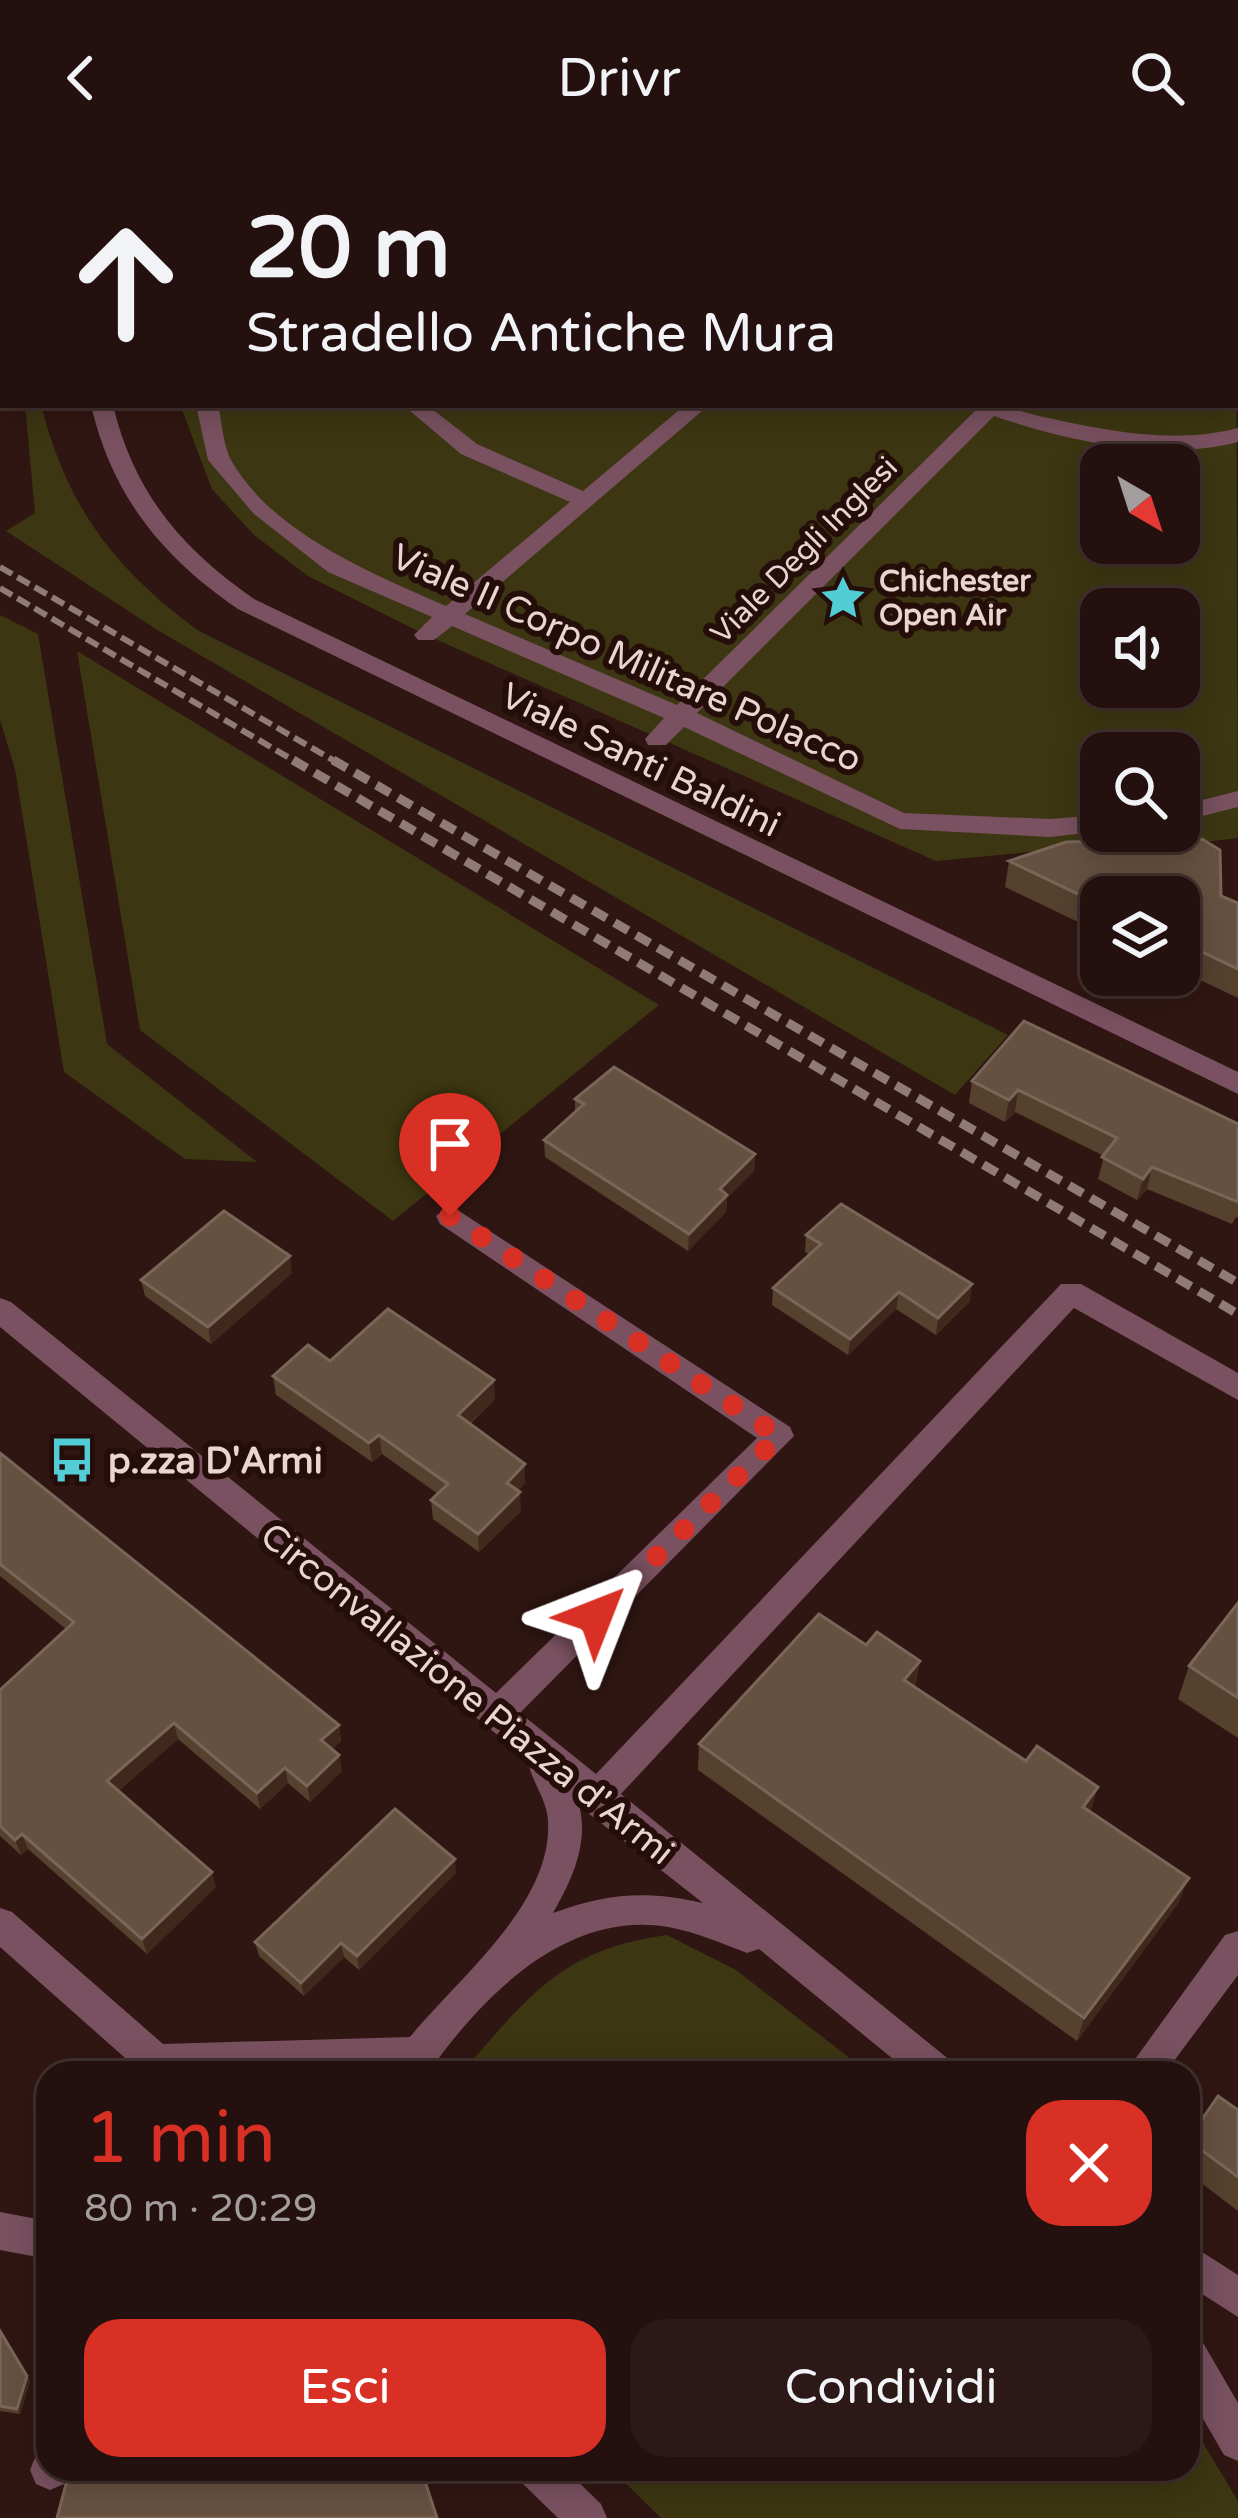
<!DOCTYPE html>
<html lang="it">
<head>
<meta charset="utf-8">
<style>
  :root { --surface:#24100e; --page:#2c1917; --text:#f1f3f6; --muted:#a39d9e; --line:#41302e; --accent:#d93025 }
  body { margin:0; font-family:"Varela Round",sans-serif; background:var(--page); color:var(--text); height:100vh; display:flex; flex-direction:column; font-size:45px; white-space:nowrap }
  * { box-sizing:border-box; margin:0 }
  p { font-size:39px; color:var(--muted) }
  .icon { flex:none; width:66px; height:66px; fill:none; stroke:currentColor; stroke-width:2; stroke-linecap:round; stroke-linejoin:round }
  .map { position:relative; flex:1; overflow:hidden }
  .side { position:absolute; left:36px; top:1905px; width:1164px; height:420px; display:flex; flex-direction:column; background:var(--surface); border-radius:36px; box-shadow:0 6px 30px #0003,0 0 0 3px var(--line) }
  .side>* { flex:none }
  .top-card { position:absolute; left:0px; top:0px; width:1239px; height:252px; box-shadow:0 6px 30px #0003,0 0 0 3px var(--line); background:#24100e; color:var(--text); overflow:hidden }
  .needle { width:78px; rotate:141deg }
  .buttons { position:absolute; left:1080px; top:288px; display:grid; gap:24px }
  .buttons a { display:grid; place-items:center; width:120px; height:120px; border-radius:24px; background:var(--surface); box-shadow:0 6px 30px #0003,0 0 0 3px var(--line); font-size:60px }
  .pin { position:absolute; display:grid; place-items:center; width:102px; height:102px; color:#fff; margin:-123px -51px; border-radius:50% 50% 50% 0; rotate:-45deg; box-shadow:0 0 12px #0007 }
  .pin .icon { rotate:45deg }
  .me { position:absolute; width:132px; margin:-66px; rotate:45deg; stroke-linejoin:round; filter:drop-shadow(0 0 9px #0008) }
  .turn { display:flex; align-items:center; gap:42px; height:252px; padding:0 48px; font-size:54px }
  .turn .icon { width:156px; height:156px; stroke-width:2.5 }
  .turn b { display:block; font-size:84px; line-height:102px }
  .round { display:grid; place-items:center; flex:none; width:126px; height:126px; border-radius:36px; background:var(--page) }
  .overview { display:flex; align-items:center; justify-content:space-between; height:204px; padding:0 48px }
  h1 { font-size:72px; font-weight:600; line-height:90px; color:var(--accent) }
  .cta { display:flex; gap:24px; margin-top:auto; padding:24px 48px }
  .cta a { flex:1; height:138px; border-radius:36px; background:var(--accent); color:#fff; font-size:48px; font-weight:600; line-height:138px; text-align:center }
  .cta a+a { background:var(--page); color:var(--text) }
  header { display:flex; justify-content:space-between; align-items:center; height:156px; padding:0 48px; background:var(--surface); font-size:54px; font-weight:600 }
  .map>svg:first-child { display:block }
</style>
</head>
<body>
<header><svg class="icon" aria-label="back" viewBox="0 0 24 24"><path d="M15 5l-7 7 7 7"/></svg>Drivr<svg class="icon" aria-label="search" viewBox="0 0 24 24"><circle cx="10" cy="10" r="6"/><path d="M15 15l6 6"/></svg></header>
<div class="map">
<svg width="1238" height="2362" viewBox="0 0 1238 2362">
  <rect width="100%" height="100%" fill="#301612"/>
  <!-- green -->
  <path fill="#3c3612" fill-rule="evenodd" d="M363,0H888L897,3H358Z
    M1236,123L1238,682L1139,694H1051L936,705L426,479L308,420L254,379L212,333L182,254L181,249H1236ZM1101,309H1179V387H1101ZM1101,453H1179V531H1101ZM1101,597H1179V675H1101Z
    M25,249H41C67,351 114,413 199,475L1008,879L955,939L159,475L6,375L35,357Z
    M0,459L38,478L107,888L257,1006L185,1003L64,916L15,613L0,564Z
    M77,495L659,849L393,1065L140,874Z
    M667,1779L736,1814L869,1917H461C530,1840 559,1794 667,1779Z
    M1188,2262L1238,2345V2362H661L611,2313H1188Z"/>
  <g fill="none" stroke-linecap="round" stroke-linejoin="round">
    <!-- minor -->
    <path fill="#795160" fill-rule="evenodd" d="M130,0H155L157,3H132Z
      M276,0H299L274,3Z
      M726,0H752L754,3H728Z
      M877,0H897L898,3H878Z
      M0,198H3V212H0Z
      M1236,216H1238V229H1236Z
      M91,249H113C134,337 181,392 254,443L1238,916V938L238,453C162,401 112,340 91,249Z
      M196,249H218C222,265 223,289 231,304C272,377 373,418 446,450L570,346L461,298L403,249H427L477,288L583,335L685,249H709L465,458L677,549L981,249C1006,249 1028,258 1053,263C1113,276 1177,288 1238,272V286C1162,306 1067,285 994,260L697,557L904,657L1050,663L1101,659L1103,675L1050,681L900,673L684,571L666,589H648L645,583L664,562L452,470L434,484H418L414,479L432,461L328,416L254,358L208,304Z
      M1238,635V651L1179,666V650Z
      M450,1049L790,1271L794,1280L520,1557L596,1618L1061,1128H1081L1238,1217V1244L1074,1152L621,1638L951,1905L956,1917H910L759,1793L747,1797C721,1787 696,1776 668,1771C566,1754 482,1840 428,1917H142L0,1791V1752L12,1756L163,1888L410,1881C458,1822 553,1748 548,1665C547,1642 530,1624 528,1604L0,1171V1142L11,1146L496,1537L757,1282L440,1068L436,1060ZM578,1645L583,1653L703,1747C648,1734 606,1737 553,1757C573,1722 590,1685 578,1645Z
      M1238,1775V1819L1165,1917H1125L1225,1779Z
      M0,2056L48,2065V2103L0,2094Z
      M1188,2087L1238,2119V2161L1188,2129Z
      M1188,2179L1202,2185L1238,2247V2305L1224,2299L1188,2237Z
      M48,2294V2313H70L64,2328L50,2334L36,2328L30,2314L36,2299Z
      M516,2313H565L601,2348L607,2362H558L522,2327Z"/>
    <!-- rail-far1 -->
    <path stroke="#917b77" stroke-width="6" stroke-dasharray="14 6" stroke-linecap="butt" d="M0,411L338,607
      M0,432L298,607"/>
    <!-- rail -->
    <path stroke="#917b77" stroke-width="9" stroke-dasharray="16 9" stroke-linecap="butt" d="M293,604L1238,1158
      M333,604L1238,1127"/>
  </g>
  <!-- wall -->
  <path fill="#56412f" d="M916,0H1005L1001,3H924Z
    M1009,705L1221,740L1238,747V842L1179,814V741H1101V777L1005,731Z
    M972,925L1238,968V1062L1236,1061L1232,1068L1147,1033L1137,1044L1098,1023L1104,1000L1015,956L1005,966L969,947Z
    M575,943L755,998L754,1015L727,1042L726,1056L688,1095L545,1001L544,984L575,956Z
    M806,1079L970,1145L936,1179L896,1153L848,1199L772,1149L773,1132L810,1099L805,1096Z
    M292,1117L211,1188L145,1140L141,1124Z
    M330,1205L495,1243L470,1268L525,1308V1327L518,1335L521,1355L479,1396L433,1363L431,1344L438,1338L382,1298L372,1306L276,1239L273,1220Z
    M0,1297L339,1569L341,1585L332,1593L339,1599L342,1615L310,1646L288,1627L260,1653L178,1583L118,1635L216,1731L147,1798L28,1693L21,1699L0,1680V1534L66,1473L0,1420Z
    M1238,1447V1582L1178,1543L1189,1510Z
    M866,1489L920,1505L915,1531L1026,1605L1098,1631L1090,1656L1179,1746L1077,1885L698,1614L699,1588Z
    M456,1717L359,1814L344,1801L304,1840L259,1800L255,1786Z
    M1238,1954V2055L1188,2017V1984Z
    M0,2175L30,2225L20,2258L0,2255Z"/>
  <!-- shaded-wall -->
  <path fill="#40291c" d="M982,0H1005L1001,3H982Z
    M3,143V174L0,176V145Z
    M1018,934L1015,956L1005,966L1009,944Z
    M755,998L754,1015L727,1042L726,1056L688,1095L689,1078L720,1033Z
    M1152,1011L1147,1033L1137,1044L1143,1023Z
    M290,1100L292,1117L211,1188L208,1171Z
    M972,1128L970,1145L936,1179L938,1162Z
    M899,1136L896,1153L848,1199L850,1183Z
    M494,1224L495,1243L459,1277L458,1259Z
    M379,1279L382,1298L372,1306L369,1287Z
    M525,1308V1327L508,1346L507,1327Z
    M520,1336L521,1355L479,1396L478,1378Z
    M920,1505L915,1532L904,1524Z
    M174,1567L178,1583L112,1641L107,1625Z
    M339,1569L341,1585L324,1600L321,1584Z
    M339,1599L342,1615L310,1646L307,1630Z
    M285,1612L288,1627L260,1653L257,1637Z
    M1098,1631L1090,1657L1083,1651Z
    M22,1678L28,1693L21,1699L15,1684Z
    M455,1703L456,1717L359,1814L357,1800Z
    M212,1716L216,1731L147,1798L142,1783Z
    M1189,1722L1179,1746L1077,1885L1084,1862Z
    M341,1787L344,1801L304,1840L301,1827Z
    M27,2220L30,2225L20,2258L17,2253Z"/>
  <!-- building -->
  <path fill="#665141" stroke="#7a6658" stroke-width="3" d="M0,0H123L119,3H3V143L0,145Z
    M1187,0H1238V62L1236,67V3H1184Z
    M1202,683L1220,694L1221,740L1238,747V813L1179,785V741H1101V749L1009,705L1066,686Z
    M1024,865L1238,968V1046L1152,1011L1143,1023L1102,1001L1117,982L1018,934L1009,944L972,925Z
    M614,911L755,998L720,1033L727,1039L689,1078L544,984L584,948L575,943Z
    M841,1048L972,1128L938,1162L899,1136L850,1183L773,1132L821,1088L806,1079Z
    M224,1055L290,1100L208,1171L141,1124Z
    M388,1153L494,1224L458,1259L525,1308L507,1327L520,1336L478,1378L431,1344L448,1328L379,1279L369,1287L273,1220L308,1189L330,1205Z
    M0,1297L339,1569L321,1584L339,1599L307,1630L285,1612L257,1637L174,1567L107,1625L212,1716L142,1783L22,1678L15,1684L0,1670V1534L74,1466L0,1408Z
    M1238,1447V1542L1189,1510Z
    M819,1458L866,1489L877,1476L920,1505L904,1524L1026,1605L1037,1590L1098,1631L1083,1651L1189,1722L1084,1862L699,1588Z
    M395,1653L455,1703L357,1800L341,1787L301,1827L255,1786Z
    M1218,1940L1238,1954V2021L1188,1984Z
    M0,2175L27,2220L17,2253L0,2250Z
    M70,2313H421L437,2362H57Z"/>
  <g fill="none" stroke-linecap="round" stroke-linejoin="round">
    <!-- route -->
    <path stroke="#d93025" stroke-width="21" stroke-dasharray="0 37.8" d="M450,1060L779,1280L596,1460"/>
  </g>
  <!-- icons -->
  <defs>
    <g id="sight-bare" transform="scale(3.6)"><path d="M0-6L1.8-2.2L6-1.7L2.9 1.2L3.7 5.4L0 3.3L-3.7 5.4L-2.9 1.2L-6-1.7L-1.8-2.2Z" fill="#52ccd5" stroke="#250d09" stroke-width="2.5" paint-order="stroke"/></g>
    <g id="bus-bare" transform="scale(3.6)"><path d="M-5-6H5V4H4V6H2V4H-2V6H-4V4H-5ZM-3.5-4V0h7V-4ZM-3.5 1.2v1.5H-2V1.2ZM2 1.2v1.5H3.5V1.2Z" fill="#52ccd5" stroke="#250d09" stroke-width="2.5" paint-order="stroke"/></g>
  </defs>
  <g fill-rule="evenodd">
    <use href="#sight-bare" x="843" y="442"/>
    <use href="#bus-bare" x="72" y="1304"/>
  </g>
  <g text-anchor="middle" stroke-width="12" stroke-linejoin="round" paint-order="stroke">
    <!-- far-street labels -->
    <g font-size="30" fill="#e9d6d2" stroke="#250d09">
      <text transform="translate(804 394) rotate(-45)" y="10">Viale Degli Inglesi</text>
    </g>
    <!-- far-poi labels -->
    <g font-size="30" font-weight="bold" fill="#e9d6d2" stroke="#250d09" text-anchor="start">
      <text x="879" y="435">Chichester<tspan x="879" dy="34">Open Air</tspan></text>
    </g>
    <!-- street labels -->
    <g font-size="36" fill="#e9d6d2" stroke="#250d09">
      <text transform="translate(627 501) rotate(24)" y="13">Viale II Corpo Militare Polacco</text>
      <text transform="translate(641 603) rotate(26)" y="13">Viale Santi Baldini</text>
      <text transform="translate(468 1537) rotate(39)" y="13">Circonvallazione Piazza d'Armi</text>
    </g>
    <!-- poi labels -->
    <g font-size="36" font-weight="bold" fill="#e9d6d2" stroke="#250d09" text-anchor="start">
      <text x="108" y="1317">p.zza D'Armi</text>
    </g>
  </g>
</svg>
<div class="buttons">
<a><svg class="needle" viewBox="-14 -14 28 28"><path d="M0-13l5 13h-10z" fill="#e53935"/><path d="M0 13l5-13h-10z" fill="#a39d9e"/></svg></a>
<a><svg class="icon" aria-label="sound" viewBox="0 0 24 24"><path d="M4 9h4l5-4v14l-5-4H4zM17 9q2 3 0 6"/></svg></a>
<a><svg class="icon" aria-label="search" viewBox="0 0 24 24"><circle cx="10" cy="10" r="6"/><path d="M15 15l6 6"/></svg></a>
<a><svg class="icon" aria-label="layers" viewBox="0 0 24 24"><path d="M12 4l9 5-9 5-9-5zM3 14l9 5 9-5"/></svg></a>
</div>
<div class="pin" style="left:450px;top:1060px;background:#d93025"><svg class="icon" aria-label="arrive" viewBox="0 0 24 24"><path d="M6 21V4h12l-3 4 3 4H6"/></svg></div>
<svg class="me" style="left:596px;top:1460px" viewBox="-20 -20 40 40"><path d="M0-17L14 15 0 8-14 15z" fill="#d93025" stroke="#fff" stroke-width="4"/></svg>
<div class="top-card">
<div class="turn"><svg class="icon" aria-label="ahead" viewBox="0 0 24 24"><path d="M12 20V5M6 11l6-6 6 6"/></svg><div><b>20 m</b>Stradello Antiche Mura</div></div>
</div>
<section class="side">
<div class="overview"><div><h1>1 min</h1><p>80 m · 20:29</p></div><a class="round" style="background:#d93025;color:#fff"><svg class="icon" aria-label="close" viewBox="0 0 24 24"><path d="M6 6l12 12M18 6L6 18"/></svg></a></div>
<div class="cta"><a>Esci</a><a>Condividi</a></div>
</section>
</div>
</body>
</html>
